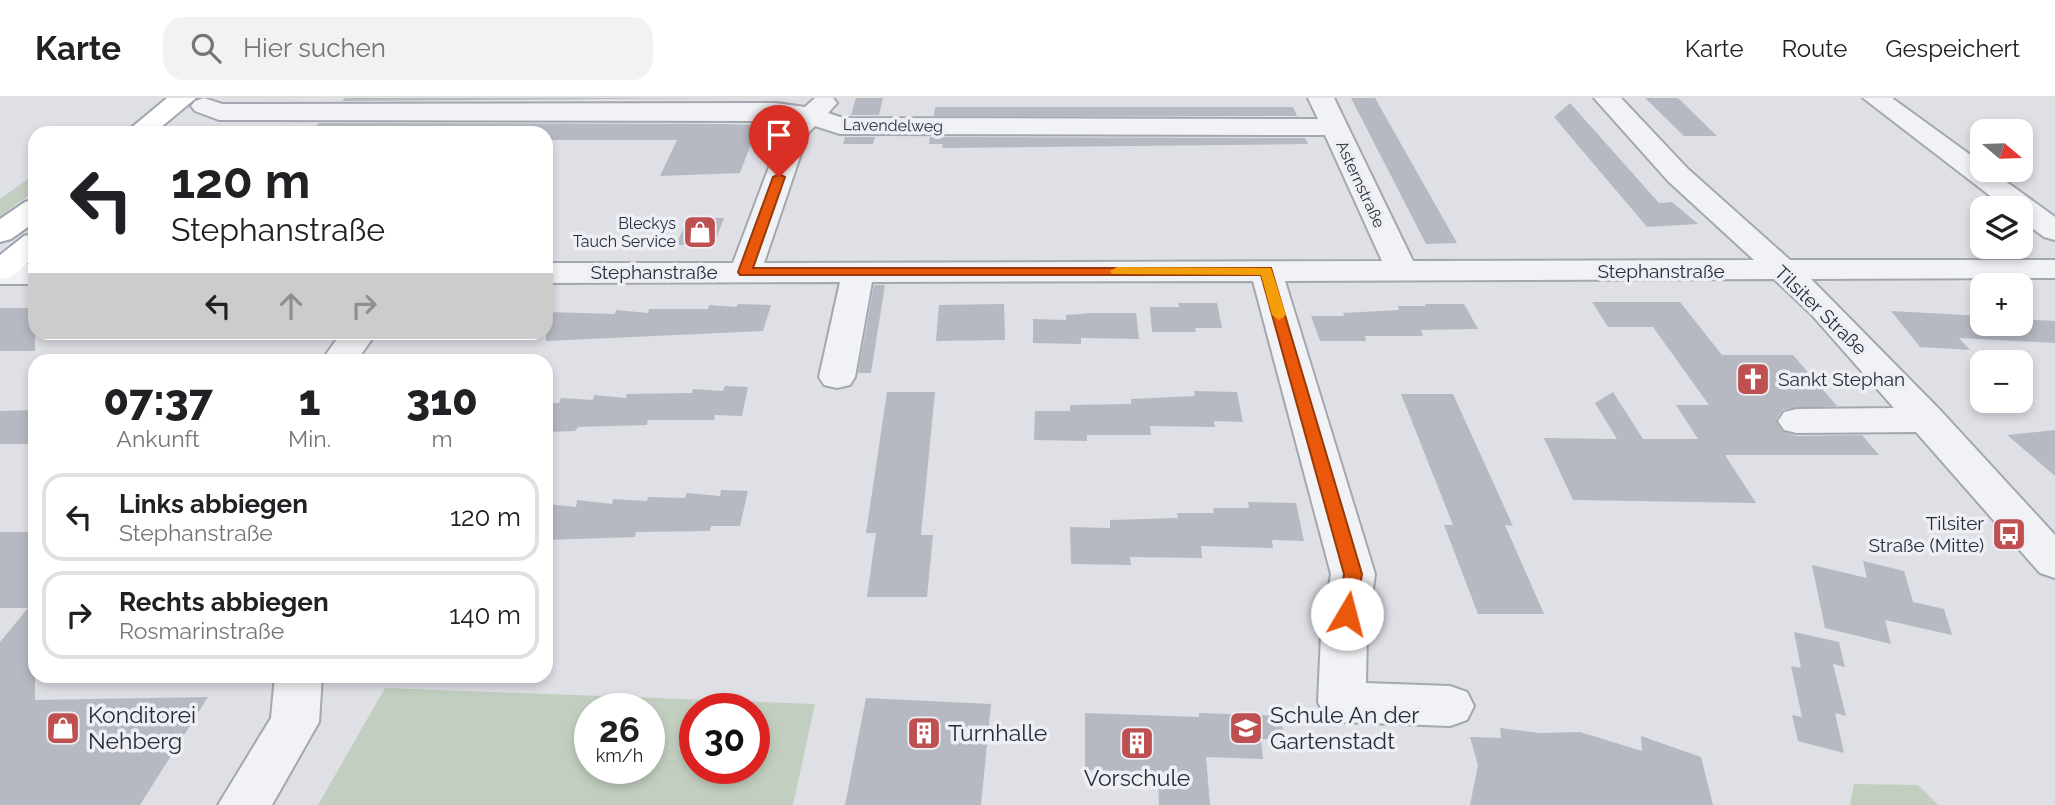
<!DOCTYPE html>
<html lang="de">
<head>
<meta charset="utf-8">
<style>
  :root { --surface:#fff; --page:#f2f2f2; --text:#202124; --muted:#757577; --line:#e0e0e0 }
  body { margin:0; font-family:Raleway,sans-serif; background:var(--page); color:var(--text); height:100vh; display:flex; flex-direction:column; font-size:26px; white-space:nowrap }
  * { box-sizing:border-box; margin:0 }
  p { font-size:23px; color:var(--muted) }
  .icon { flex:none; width:38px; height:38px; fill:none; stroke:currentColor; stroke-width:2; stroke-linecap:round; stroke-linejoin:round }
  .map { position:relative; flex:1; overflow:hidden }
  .panel { position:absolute; left:28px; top:256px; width:525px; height:329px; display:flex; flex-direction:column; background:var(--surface); border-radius:21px; box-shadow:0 4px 10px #0003 }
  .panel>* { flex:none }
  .top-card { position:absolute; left:28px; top:28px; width:525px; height:214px; border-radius:21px; box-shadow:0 4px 10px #0003; background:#fff; color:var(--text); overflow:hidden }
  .needle { width:46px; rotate:109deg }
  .tools { position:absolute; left:1970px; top:21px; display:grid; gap:14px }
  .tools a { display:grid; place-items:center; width:63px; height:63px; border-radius:14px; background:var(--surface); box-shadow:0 4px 10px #0003; font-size:35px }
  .speed { position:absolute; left:574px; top:595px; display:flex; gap:14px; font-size:35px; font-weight:700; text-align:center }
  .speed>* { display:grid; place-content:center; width:91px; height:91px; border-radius:50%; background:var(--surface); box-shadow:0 4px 10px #0003; line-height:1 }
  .speed small { font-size:18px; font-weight:400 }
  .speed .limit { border:10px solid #d22; background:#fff; color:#111 }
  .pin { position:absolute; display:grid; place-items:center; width:60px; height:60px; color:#fff; margin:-72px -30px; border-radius:50% 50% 50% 0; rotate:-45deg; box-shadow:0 0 7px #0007 }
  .pin .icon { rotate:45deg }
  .me { position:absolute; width:77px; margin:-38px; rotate:8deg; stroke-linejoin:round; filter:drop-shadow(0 0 5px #0008) }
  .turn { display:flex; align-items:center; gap:24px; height:147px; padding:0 28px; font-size:32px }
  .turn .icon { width:91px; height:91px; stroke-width:2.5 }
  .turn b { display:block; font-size:49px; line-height:60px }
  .lanes { display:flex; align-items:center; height:66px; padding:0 28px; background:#0003; justify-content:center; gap:35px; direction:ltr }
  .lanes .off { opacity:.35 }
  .eta { display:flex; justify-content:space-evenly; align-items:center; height:119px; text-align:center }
  .eta b { font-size:42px; font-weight:800; line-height:49px }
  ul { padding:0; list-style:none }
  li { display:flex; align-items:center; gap:21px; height:88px; margin:0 14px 10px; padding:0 14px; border:4px solid var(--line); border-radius:21px }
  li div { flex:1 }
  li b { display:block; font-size:26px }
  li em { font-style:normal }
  header { display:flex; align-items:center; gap:42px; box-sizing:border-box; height:98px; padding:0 35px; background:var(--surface); border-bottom:2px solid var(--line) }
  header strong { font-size:33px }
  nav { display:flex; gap:38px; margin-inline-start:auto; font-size:24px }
  .search { width:490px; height:63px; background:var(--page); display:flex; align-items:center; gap:18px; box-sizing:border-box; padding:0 24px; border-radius:21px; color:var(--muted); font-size:26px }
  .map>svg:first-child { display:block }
</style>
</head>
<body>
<header>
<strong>Karte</strong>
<div class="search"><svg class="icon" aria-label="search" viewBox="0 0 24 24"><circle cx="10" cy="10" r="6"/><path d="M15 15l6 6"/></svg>Hier suchen</div>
<nav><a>Karte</a><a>Route</a><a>Gespeichert</a></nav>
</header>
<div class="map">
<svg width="2055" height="707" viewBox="0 0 2055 707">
  <rect width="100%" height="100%" fill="#dee0e6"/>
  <!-- green -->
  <path fill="#c2cfc0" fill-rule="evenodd" d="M35,76V93L0,118V101Z
    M385,590L815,606L793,707H318ZM590,611H649V670H590ZM695,611H754V670H695Z
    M1854,686L1918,687L1938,707H1850Z"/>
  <!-- building -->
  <path fill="#b6b9c2" d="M345,0H735L342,3Z
    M856,0H883L879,17H851Z
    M1351,0H1375L1457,145L1426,146Z
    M1645,0H1678L1717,38H1684Z
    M1570,5L1659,105L1672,104L1698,126L1647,129L1554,19Z
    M935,9H1293L1297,18H934Z
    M319,25L723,26L758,27L740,75L660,78L677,42H546V35H309Z
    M845,39H875L873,46H843Z
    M930,39L1305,40L1308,46L942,50L943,46H929Z
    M688,120H724L714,147H676Z
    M874,187H885L871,275H858Z
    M1592,204H1680L1722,257H1793L1837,308L1783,311L1776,322L1782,333L1797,338L1862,337L1879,357H1725L1756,405L1573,402L1544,340L1617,341L1595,305L1613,294L1643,341H1698L1676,307H1709L1653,229H1608Z
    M1178,205H1217L1222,230H1195L1196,234H1152L1150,209H1179Z
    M738,206L771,207L763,233L546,243V214L615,216L616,212L648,215L649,211H708L709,207L736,209Z
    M1004,206L1005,242L936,243L939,207Z
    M1425,206H1464L1478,231L1421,232L1423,238H1365L1366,243H1320L1311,218H1344L1343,215L1399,212L1398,208H1426Z
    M0,210H35V253H0Z
    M1891,213L1983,218V226H2021V221L2055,223V245L1959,240L1970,252L1920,249Z
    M1094,215H1136L1139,241L1081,240V246L1033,245V221L1066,222V217Z
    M725,288L748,289L742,318L715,317L714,322H648L647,327L578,329L575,333L546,334V305H559L561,300L593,302L594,297L626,300L627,296L692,295L693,291L723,293Z
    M1194,293L1237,294L1243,324L1214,323L1215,329L1150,328L1151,337H1087V343L1034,342L1035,313H1070V307L1131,306V301L1195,298Z
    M887,294H935L921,437H933L927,499H867L876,435H866Z
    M1401,296H1453L1513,428L1505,427L1544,516H1478L1444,427H1453Z
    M35,312V346H0V313Z
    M2055,332V378L2007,337Z
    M721,392L748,393L740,428H711L710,433L636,434L635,439L546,442V406L576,409L577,402L612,406L613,401L647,403L648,399L685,400L687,395L720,398Z
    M1248,404L1296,405L1304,443L1272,442L1273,450L1201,448L1202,460L1130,459L1131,467L1071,466L1070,429L1110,430V422L1178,420L1177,415H1214L1213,410H1249Z
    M0,434H35V602L208,599L140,707H0V544L28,510H0Z
    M1863,463L1904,473L1913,504L1944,511L1952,537L1885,522L1891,546L1825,530L1812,467L1867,480Z
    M1794,534L1839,544L1845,569L1833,566L1846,618L1835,615L1844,655L1798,643L1792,617L1802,619L1791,568L1801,570Z
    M866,600L991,606L981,707H845Z
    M1085,615L1199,619V615L1281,618L1284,642L1261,641L1263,661L1206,659L1210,707H1159L1158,675L1085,672Z
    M1500,630L1540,635L1580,634L1642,653L1641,638L1701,659L1713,707H1470L1478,667L1470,639L1501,640Z"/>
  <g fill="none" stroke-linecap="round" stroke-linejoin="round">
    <!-- minor casing -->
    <g stroke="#a4a7af" stroke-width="4">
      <path id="minor" d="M204,0L222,6L776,5L805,9L815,0H833L837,5L828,15L843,20L1318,21L1308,0H1334L1413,163L1754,162L1668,83L1594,0H1621L1688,71L1790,162H2055V180L1811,181L1941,313L2055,437V480L2040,475L1916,334L1797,335L1784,332L1778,323L1784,314L1797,311L1894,310L1811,216L1774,181L1285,183L1375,476L1367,537L1366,585L1450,588L1467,594L1474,608L1467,622L1450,628L1342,624L1325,618L1318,604L1321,537L1331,476L1253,183L872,184L855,279L850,287L837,290L824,287L819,279L840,184L546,185V165H733L783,32L791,23L219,22L195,13L191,8L195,3ZM815,28L840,36L1325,37L1382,163L764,165L808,35Z
        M1863,0H1892L1983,66V72H1990L2055,119V142L2044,139L2021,122V110H2006Z
        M0,166H35V186H0Z
        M342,234H377L357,262H322Z
        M275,578H322L319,624L272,707H218L271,620Z"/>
    </g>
    <!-- major casing -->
    <g stroke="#9fa4b0" stroke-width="4">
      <path id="major" d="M167,0H196L154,35H125Z
        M35,101V124L11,141L0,144V121L25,104Z
        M35,135V159L11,179L0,181V157L24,138Z"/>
    </g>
    <!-- minor -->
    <use href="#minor" fill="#f1f2f5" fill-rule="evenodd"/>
    <!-- major -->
    <use href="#major" fill="#fff" fill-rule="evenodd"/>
  </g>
  <!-- route -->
  <path fill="#ea580c" stroke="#983908" stroke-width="2" d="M779,76L785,79L753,170H1271L1362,476L1354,522L1347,524L1338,516L1344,476L1261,177H740L738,174L773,79Z"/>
  <!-- slow -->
  <path fill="#f59e0b" d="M1117,169L1271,170L1286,217L1279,222L1272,217L1261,177L1112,176L1110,173Z"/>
  <!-- icons -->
  <defs>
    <g id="shop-square" transform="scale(1.75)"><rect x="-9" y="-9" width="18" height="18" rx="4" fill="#bf5051" stroke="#eeeff4"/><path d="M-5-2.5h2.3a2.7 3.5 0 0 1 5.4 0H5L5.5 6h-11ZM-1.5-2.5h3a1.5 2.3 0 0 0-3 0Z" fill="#fff"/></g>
    <g id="church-square" transform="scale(1.75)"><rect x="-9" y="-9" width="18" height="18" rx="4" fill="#bf5051" stroke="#eeeff4"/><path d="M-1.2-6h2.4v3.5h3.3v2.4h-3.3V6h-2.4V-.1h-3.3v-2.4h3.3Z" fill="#fff"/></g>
    <g id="bus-square" transform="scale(1.75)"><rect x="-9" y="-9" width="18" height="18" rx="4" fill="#bf5051" stroke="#eeeff4"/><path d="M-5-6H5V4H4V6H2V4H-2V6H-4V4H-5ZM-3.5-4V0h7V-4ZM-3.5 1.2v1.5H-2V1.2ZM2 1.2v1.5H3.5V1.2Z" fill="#fff"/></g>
    <g id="school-square" transform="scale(1.75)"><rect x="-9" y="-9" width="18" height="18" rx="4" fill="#bf5051" stroke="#eeeff4"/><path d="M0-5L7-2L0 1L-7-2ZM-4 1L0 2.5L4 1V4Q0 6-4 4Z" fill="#fff"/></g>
    <g id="building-square" transform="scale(1.75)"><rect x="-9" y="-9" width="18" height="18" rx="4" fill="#bf5051" stroke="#eeeff4"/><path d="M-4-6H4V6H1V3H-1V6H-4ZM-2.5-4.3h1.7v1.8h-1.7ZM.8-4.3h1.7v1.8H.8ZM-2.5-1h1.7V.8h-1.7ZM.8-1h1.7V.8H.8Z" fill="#fff"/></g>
  </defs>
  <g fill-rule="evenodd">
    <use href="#shop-square" x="700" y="134"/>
    <use href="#church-square" x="1753" y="281"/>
    <use href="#bus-square" x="2009" y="436"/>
    <use href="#shop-square" x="63" y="630"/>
    <use href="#school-square" x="1246" y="630"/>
    <use href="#building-square" x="924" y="635"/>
    <use href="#building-square" x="1137" y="645"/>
  </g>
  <g text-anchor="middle" stroke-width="7" stroke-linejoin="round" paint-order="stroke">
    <!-- far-street labels -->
    <g font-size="16" fill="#292d3b" stroke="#eeeff4">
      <text transform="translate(893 27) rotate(1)" y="6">Lavendelweg</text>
      <text transform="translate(1361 86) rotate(65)" y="6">Asternstraße</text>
    </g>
    <!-- far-poi labels -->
    <g font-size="16" fill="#292d3b" stroke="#eeeff4" text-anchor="end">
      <text x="676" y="131">Bleckys<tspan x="676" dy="18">Tauch Service</tspan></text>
    </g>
    <!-- street labels -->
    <g font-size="19" fill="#292d3b" stroke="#eeeff4">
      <text x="1661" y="180">Stephanstraße</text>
      <text x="654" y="181">Stephanstraße</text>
      <text transform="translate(1821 212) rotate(44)" y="7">Tilsiter Straße</text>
    </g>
    <!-- poi labels -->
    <g font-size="19" fill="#292d3b" stroke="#eeeff4" text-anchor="start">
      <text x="1778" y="288">Sankt Stephan</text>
      <text x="1984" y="432" text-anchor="end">Tilsiter<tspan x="1984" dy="22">Straße (Mitte)</tspan></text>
    </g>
    <!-- near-poi labels -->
    <g font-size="23" fill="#292d3b" stroke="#eeeff4" text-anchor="start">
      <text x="88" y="625">Konditorei<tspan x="88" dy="26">Nehberg</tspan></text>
      <text x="1270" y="625">Schule An der<tspan x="1270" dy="26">Gartenstadt</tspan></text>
      <text x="948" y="643">Turnhalle</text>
      <text x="1137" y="688" text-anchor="middle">Vorschule</text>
    </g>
  </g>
</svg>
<div class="tools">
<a><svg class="needle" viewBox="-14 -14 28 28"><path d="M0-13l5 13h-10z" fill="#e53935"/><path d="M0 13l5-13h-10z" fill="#757577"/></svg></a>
<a><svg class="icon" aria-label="layers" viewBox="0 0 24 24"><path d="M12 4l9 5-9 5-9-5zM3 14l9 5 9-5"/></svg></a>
<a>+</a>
<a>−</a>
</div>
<div class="speed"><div>26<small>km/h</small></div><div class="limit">30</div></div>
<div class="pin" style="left:779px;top:79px;background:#d93025"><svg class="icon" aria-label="arrive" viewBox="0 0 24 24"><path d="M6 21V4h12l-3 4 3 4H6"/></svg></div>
<svg class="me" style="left:1347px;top:516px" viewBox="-20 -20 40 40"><circle r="19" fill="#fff"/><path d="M0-13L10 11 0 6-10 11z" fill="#ea580c"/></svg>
<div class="top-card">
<div class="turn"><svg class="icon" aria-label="left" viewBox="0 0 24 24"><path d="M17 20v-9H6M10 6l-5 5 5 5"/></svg><div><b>120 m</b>Stephanstraße</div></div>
<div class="lanes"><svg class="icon" aria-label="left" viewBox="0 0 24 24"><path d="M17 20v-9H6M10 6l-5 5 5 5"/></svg><svg class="icon off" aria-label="ahead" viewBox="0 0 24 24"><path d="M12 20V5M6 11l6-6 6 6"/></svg><svg class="icon off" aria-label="right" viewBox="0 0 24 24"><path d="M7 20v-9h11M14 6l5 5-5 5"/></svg></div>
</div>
<section class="panel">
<div class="eta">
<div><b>07:37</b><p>Ankunft</p></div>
<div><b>1</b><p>Min.</p></div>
<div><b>310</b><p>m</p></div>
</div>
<ul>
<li><svg class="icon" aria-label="left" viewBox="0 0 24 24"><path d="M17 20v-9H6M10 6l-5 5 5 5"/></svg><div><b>Links abbiegen</b><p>Stephanstraße</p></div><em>120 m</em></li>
<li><svg class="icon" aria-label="right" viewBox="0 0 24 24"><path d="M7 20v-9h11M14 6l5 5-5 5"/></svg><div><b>Rechts abbiegen</b><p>Rosmarinstraße</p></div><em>140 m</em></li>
</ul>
</section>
</div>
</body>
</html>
